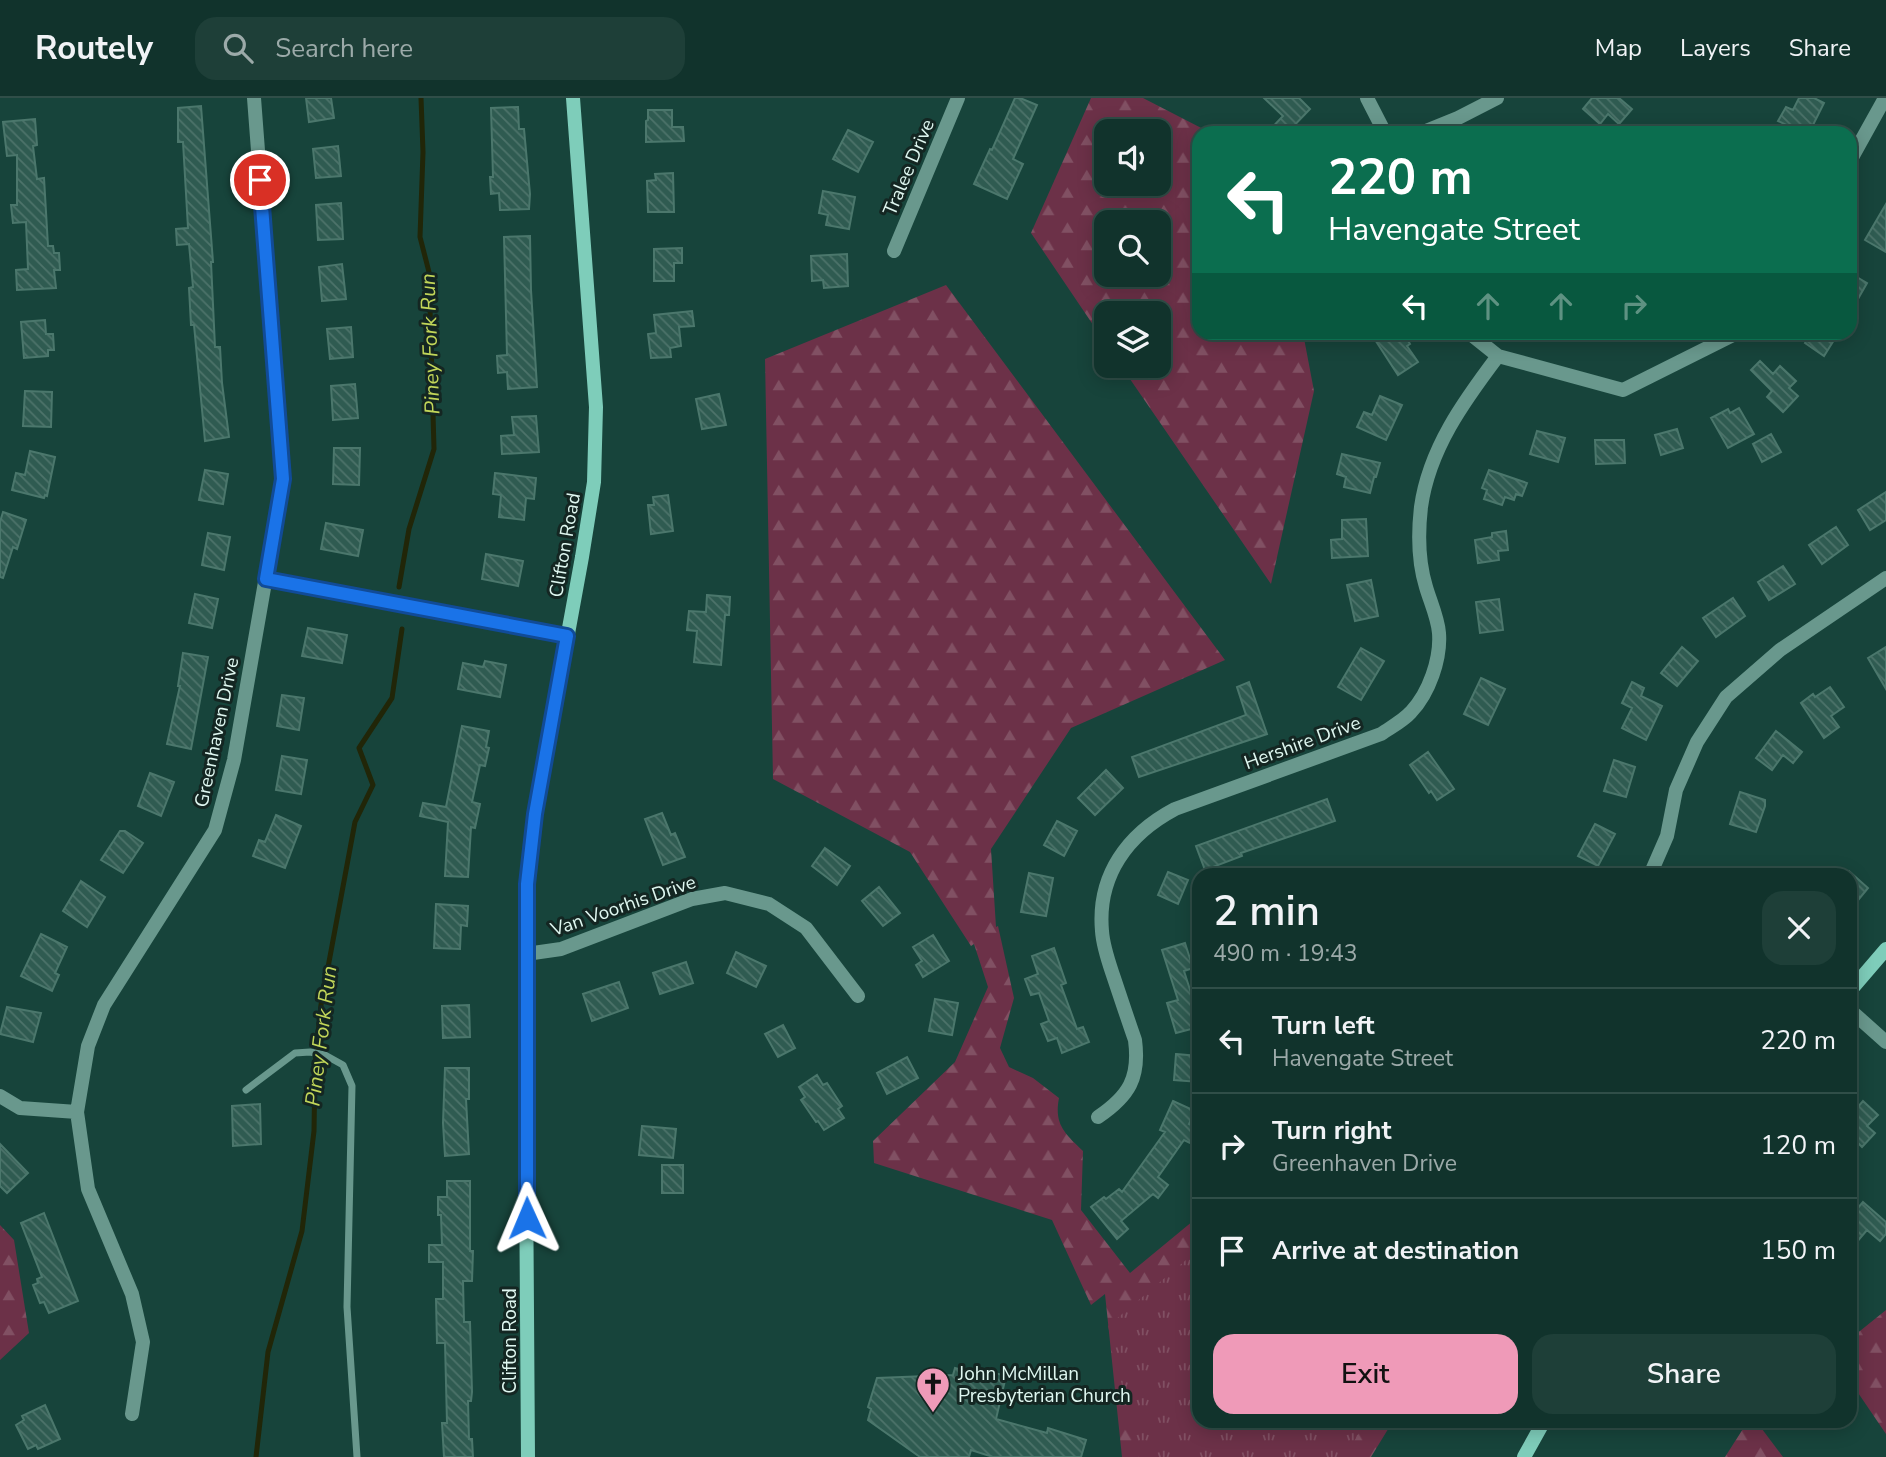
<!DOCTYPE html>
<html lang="en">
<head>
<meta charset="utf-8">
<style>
  :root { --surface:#11332c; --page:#1e3f38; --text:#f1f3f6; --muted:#9caaa9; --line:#304e48; --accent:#ef9ab8 }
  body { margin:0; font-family:"Nunito Sans",sans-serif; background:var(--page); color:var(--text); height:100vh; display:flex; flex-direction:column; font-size:26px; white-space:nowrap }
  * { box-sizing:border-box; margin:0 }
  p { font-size:23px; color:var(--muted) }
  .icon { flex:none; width:38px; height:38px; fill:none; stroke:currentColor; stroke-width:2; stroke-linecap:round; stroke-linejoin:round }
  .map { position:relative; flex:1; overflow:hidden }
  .details { position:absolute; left:1192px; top:770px; width:665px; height:560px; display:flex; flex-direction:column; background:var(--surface); border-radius:21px; box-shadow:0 4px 18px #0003,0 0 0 2px var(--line) }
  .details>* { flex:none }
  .banner { position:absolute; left:1192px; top:28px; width:665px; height:214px; border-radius:21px; box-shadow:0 4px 18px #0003,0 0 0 2px var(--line); background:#0b6e4f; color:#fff; overflow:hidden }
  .buttons { position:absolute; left:1094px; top:21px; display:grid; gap:14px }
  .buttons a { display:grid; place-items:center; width:77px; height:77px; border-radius:14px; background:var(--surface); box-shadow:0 4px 18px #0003,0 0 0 2px var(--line); font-size:35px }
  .pin { position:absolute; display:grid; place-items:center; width:60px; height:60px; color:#fff; margin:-30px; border:4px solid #fff; border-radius:50%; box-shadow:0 2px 7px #0007 }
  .me { position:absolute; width:77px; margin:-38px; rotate:359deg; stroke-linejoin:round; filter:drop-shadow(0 0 5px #0008) }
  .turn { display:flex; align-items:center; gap:24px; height:147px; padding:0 21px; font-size:32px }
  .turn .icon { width:91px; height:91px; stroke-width:2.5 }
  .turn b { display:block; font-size:49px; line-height:60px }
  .lanes { display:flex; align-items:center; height:66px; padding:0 21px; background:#0003; justify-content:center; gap:35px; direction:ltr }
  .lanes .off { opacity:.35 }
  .round { display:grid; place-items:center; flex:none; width:74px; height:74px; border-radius:21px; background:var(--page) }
  .headline { display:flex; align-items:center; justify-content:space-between; height:119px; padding:0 21px }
  h1 { font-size:42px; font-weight:600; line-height:52px }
  .primary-button { display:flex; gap:14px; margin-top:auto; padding:14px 21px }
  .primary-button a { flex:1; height:80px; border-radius:21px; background:var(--accent); color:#111; font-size:28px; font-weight:600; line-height:80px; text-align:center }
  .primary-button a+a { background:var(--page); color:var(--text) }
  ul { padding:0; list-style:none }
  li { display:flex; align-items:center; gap:21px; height:105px; padding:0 21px; border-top:2px solid var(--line) }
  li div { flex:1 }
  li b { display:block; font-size:26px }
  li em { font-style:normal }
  header { display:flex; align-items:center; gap:42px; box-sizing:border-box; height:98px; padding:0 35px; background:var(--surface); border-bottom:2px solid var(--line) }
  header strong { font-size:33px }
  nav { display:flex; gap:38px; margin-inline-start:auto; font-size:24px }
  .search { width:490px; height:63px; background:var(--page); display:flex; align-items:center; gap:18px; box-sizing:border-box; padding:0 24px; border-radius:21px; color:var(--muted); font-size:26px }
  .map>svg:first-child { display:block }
</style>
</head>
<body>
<header>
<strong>Routely</strong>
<div class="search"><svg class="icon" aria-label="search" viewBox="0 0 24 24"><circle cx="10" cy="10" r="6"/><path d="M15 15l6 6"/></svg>Search here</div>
<nav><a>Map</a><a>Layers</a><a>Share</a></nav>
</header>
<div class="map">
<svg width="1886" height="1359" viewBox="0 0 1886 1359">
  <defs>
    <pattern id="forest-firs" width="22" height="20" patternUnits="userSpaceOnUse" patternTransform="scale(1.75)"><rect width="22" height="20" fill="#6c3148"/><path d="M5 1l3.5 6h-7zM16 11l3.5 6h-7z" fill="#815063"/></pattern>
    <pattern id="park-tufts" width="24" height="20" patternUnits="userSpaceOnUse" patternTransform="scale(1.75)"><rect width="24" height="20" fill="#6c3148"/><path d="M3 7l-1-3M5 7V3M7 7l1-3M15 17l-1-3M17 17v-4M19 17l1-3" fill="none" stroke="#815063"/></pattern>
    <pattern id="building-back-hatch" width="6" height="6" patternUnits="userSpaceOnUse" patternTransform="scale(1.75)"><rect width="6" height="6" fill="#2f5b51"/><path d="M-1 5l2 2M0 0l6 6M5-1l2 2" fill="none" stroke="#4d736a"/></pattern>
  </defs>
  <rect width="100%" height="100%" fill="#17443b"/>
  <!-- forest -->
  <path fill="url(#forest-firs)" fill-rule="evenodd" d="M1091,0H1143L1211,35H1199V234L1303,235L1314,293L1271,486L1121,268H1158V215H1106V246L1031,135ZM1158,33V86H1106V33ZM1106,124H1158V177H1106Z
    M946,187L1225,562L1071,630L991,751L996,829L998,828L1014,900L1000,950L1009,969L1033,980L1059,1000C1054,1026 1064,1035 1083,1053L1081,1112L1130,1175L1199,1118V1323H1393L1371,1359H1122L1105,1196L1091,1207L1052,1122L874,1065L873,1043L955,964L988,889L974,846L971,848L910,754L773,681L765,261Z
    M0,1127L14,1142L29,1235L0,1262Z
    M1886,1212V1336L1850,1283V1241Z
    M1748,1323H1756L1783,1359H1725Z"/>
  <!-- park -->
  <path fill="url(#park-tufts)" d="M1199,1151V1323H1366L1345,1359H1139L1108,1228Z"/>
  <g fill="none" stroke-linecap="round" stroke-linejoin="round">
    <!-- stream -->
    <path stroke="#212608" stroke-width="5" d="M399,489L409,431L434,351L429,174L420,139L423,54L421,0
      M256,1359L268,1254L302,1133L314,1033L315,968L321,907L355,724L373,687L359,650L392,600L402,531"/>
  </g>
  <!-- building -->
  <path fill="url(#building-back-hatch)" stroke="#4b776c" stroke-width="2" d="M306,0H331L334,20L309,24Z
    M1015,0H1020L1037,7L1013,61L1023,66L1007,101L974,86L990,51L992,52Z
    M1264,0H1299L1310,11L1287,35H1267L1283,18Z
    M1592,0H1619L1632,11L1619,26L1608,16L1600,26L1583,11Z
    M1799,0H1814L1824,5L1809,35H1803L1778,23L1786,9L1793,12Z
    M201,8L213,164H211L215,249H220L222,285L229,339L205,343L194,227H191L189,190L193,189L189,146L177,147L176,131L188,130L183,44H178V10Z
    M518,9L519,31H524L530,96L529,111L500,112L499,95L491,96L490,79H493L491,10Z
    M648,12H672V29H683L684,43L646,44V23L648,22Z
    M35,21L37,47L33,48L37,81L44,80L48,148H53L54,155H59L60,172H54L56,190L17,192L16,172L28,171L26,124L13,125L11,107H17V57L7,58L3,24Z
    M848,32L873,44L858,74L833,61Z
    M338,48L341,78L316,80L313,51Z
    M673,75L674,114H648L647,83L656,82L655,76Z
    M823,93L855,99L849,131L826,127L828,117L819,115Z
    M341,105L343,141L318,142L316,107Z
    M1886,106V154L1865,142Z
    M530,138L531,192L537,289L508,291L507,274L498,275L497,258L507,257L504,139Z
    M682,150V165H674V183H654V151Z
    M847,156L848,188L824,190L823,182L812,183L811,158Z
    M342,166L346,201L322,203L319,169Z
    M1850,175L1867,185L1850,215Z
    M692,213L694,228L679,229L681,248L670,250L671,259L651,260L648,236L656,235L654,217Z
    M45,222L46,236H53L54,252H48V258L24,260L21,224Z
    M351,229L353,259L330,261L327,231Z
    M1370,234H1403L1410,246L1407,248L1418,264L1398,277Z
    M1812,234H1839L1824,258L1805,245Z
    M1760,263L1773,276L1780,268L1796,283L1789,290L1798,298L1783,314L1767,299L1772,293L1751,272Z
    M355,286L358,320L333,322L331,288Z
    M25,293L52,294L51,329L23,328Z
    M719,296L726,327L702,331L696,301Z
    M1380,298L1402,307L1386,342L1357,329L1364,314L1372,317Z
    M1739,310L1754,336L1728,350L1711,320L1728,311L1730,315Z
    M536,318L539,354L502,356L501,338L514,337L512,319Z
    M1677,331L1683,350L1661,357L1655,337Z
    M1537,333L1565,340L1558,364L1530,356Z
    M1771,336L1781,354L1762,364L1753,346Z
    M1595,342H1624L1625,365L1596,366Z
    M334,350H360L359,387L333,386Z
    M30,353L55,359L47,398L45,397L44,400L12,392L16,375L25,377Z
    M1342,356L1380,365L1376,379H1374L1370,395L1344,389L1346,379L1337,376Z
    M205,372L228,376L223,406L199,402Z
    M1489,372L1527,385L1522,398L1516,396L1514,402L1505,399L1502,407L1484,401L1487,392L1482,390Z
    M495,375L536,380L534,401L526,400L524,422L499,419L501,397L493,396Z
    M1886,394V422L1870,432L1858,412Z
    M668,397L673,433L651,436L648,407H654L653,399Z
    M3,414L26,422L17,451L13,449L3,480L0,479V424Z
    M1366,421L1368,458L1332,460L1331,442L1342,441V422Z
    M326,425L363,432L358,458L321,451Z
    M1836,429L1848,447L1822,466L1809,447Z
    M1506,433L1508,452L1498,453L1499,462L1478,465L1475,442L1492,439V435Z
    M208,435L230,439L224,472L202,467Z
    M486,456L523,463L518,488L482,481Z
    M1783,468L1795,486L1769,502L1758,484Z
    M1371,482L1378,518L1355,523L1347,487Z
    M195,496L218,501L212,530L189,525Z
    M707,497L730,499L729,517H725L721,567L694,564L697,533L687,532L689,513L706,514Z
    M1733,500L1745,518L1716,539L1703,520Z
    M1499,501L1503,532L1480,535L1476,504Z
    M308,530L347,537L342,565L302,558Z
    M1682,549L1698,563L1677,588L1661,575Z
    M1886,549V591L1868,560Z
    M1361,550L1384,563L1361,602L1338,589Z
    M183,555L208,559L191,651L167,646L180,588H178Z
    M485,563L506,567L500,599L458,591L463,565L483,569Z
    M1481,580L1505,591L1488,627L1464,616Z
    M1249,584L1267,636L1139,679L1132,659L1246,617L1237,589Z
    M1632,584L1644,590L1641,598L1662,608L1646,642L1622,630L1632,610L1622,605Z
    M1830,589L1844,609L1831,618L1839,629L1824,640L1801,605L1813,596L1815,599Z
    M282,597L304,600L299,632L277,628Z
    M462,628L489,633L486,649L489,650L485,668L480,667L472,704L480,706L475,730L471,729L468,779L445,778L448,724L420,718L423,705L446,709Z
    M1776,633L1802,654L1793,665L1783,657L1772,672L1756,660Z
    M1428,654L1454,691L1437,702L1431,693L1429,695L1410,667Z
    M282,658L307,662L301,696L276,692Z
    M1614,662L1635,669L1626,699L1604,693Z
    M1106,672L1123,690L1095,717L1078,700Z
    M150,675L174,684L161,718L138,708Z
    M1740,694L1765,702V708L1756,734L1730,726Z
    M1327,701L1335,723L1241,755L1242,758L1205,772L1196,748Z
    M662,715L671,737L675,735L685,759L663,767L645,721Z
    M276,717L301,728L285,770L253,758L259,742L265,744Z
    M1057,723L1077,733L1064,758L1044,747Z
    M1595,726L1615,736L1598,768L1578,758Z
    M120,733H125L143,745L123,775L101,762Z
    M825,750L850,768L837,787L812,768Z
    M1168,774L1188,782L1178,806L1158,797Z
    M1850,774L1868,790L1850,812Z
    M1029,775L1053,780L1046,818L1021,814Z
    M81,783L105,799L87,829L63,813Z
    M879,789L900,815L883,828L862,803Z
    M436,806L468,808L467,828L461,827L460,851L434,850Z
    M41,836L67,849L55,875L59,877L52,893L21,878Z
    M933,837L949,863L923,879L916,867L922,863L913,849Z
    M1185,845L1193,870L1184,873L1199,920V929L1176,935L1167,905L1178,902L1162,852Z
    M1054,850L1066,885L1061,887L1077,931L1083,929L1089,944L1062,955L1057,940L1048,943L1041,926L1049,923L1039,895L1031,897L1025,881L1038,876L1032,858Z
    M736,854L766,868L756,889L727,875Z
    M686,864L693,885L660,896L653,875Z
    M619,884L628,910L592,923L583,896Z
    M935,901L958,905L952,937L929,933Z
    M469,907L470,939L443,940L442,908Z
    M7,909L41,915L33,944L0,936Z
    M783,927L795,950L778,959L765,936Z
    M1176,956L1199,958V984L1174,982Z
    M907,959L918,980L887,996L877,975Z
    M445,970H469V1001H466L469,1056L445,1058L443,1025Z
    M817,977L823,987L827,985L842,1008L838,1011L844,1020L824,1032L818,1023L816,1024L801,1002L805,999L799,989Z
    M1173,1003L1195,1013L1189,1026L1199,1031L1192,1046L1184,1042L1158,1079L1168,1087L1158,1100L1153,1096L1121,1123L1128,1131L1117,1141L1091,1109L1104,1099L1106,1101L1119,1091L1122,1094L1165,1034L1160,1032Z
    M1863,1003L1878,1017L1867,1028L1875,1035L1862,1049L1850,1037V1018Z
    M260,1006L261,1046L233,1048L232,1008Z
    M642,1028L676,1031L673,1060L639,1057Z
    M0,1046L28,1075L7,1095L0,1088Z
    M662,1067H683V1095H662Z
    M447,1083H470V1153H473L472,1183H463L464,1224H470L472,1294L471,1303H468L469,1341H472L473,1359H444L442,1325H447L445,1245H437L436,1201H443V1164H429V1147H442L441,1117H438V1099H447Z
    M1863,1104L1886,1124V1136L1880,1143L1867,1132L1850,1152V1119Z
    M44,1115L78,1203L49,1215L44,1204L40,1205L33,1187L38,1185L37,1181L42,1179L21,1125Z
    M955,1270L989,1279L991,1274L1006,1278L996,1321L1047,1335L1048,1330L1086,1342L1081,1359H993L971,1352L969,1359H920L868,1322L871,1311L868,1309L877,1280L953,1277Z
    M45,1307L60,1341L38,1351L36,1347L28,1351L16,1327L24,1322L22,1318Z"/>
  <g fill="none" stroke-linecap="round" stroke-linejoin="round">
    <!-- lane -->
    <path stroke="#69988d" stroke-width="7" d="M246,992L295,955L310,954L325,957L343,967L352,988L347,1209L357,1359"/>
    <!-- street -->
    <path stroke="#69988d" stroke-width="14" d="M1367,0L1385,35
      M1421,35L1458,20L1497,0
      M1850,63L1885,0
      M894,153L958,0
      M1468,234L1498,258L1623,292L1739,234
      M266,481L567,538
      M1650,777L1667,738L1676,692L1697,644L1726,599L1780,552L1886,480
      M526,856L561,851L692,801L725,795L769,806L806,830L858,898
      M1850,912L1886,944
      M0,998L20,1010L77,1014
      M1098,1019C1129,998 1140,980 1135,942C1128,922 1121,901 1114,880C1109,865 1103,849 1102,833C1097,777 1128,736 1175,711L1381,636C1391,629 1403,623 1411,614C1429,595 1441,561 1439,535C1438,520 1430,503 1426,489C1418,463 1418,435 1421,409C1429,351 1464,303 1498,258
      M132,1316L143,1244L132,1196L88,1091L77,1014L88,948L104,907L215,732L234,662L283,381L254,0"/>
    <!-- secondary -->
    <path stroke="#7ecdba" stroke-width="14" d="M1850,893L1886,851
      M528,1359L526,1069L527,786L535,716L582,459L594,384L596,309L573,0
      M1524,1359L1544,1323"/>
  </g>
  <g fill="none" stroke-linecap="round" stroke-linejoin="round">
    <!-- route casing -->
    <g stroke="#114b97" stroke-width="18">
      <path id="route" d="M260,82L283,381L266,481L567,538L535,716L527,786V1120"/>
    </g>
    <!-- route -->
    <use href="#route" stroke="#1a73e8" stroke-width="12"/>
  </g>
  <!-- icons -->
  <defs>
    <g id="church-pin" transform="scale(1.75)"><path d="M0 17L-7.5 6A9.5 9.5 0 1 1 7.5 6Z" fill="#ef9ab8" stroke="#142622"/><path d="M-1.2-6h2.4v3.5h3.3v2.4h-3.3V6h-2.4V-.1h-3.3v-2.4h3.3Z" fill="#111"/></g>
  </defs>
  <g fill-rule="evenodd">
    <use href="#church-pin" x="933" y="1286"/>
  </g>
  <g text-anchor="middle" stroke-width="6" stroke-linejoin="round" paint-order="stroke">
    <!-- street labels -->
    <g font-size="19" fill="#dff7f0" stroke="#142622">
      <text transform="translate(908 69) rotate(-67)" y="7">Tralee Drive</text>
      <text transform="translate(564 447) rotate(-80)" y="7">Clifton Road</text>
      <text transform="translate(216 634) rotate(-78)" y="7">Greenhaven Drive</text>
      <text transform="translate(1302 644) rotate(-20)" y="7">Hershire Drive</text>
      <text transform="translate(623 807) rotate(-19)" y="7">Van Voorhis Drive</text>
      <text transform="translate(509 1243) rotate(-90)" y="7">Clifton Road</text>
    </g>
    <!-- poi labels -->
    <g font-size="19" fill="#dff7f0" stroke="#142622" text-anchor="start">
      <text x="958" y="1282">John McMillan<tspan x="958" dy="22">Presbyterian Church</tspan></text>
    </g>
    <!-- water labels -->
    <g font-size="21" font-style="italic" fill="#c2d659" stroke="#142622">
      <text transform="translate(430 246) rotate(-92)" y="7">Piney Fork Run</text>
      <text transform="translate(321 938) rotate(-83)" y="7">Piney Fork Run</text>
    </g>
  </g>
</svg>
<div class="buttons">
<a><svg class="icon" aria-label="sound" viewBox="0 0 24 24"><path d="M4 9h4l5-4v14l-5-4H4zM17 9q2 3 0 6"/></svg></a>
<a><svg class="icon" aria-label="search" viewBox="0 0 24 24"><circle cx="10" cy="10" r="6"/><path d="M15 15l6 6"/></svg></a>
<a><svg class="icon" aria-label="layers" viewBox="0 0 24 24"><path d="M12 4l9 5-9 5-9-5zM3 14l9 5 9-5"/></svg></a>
</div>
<div class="pin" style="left:260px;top:82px;background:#d93025"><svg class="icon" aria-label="arrive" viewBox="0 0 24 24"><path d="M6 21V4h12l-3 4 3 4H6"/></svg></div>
<svg class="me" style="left:527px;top:1120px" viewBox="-20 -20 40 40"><path d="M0-17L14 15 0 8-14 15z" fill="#1a73e8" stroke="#fff" stroke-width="4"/></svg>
<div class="banner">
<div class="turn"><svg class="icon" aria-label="left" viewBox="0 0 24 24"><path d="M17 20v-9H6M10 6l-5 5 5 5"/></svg><div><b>220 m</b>Havengate Street</div></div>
<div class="lanes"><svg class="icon" aria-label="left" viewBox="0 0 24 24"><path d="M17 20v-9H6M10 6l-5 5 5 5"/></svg><svg class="icon off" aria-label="ahead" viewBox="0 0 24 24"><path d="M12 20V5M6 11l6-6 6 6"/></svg><svg class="icon off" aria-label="ahead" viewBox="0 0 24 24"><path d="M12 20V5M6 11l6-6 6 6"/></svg><svg class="icon off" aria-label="right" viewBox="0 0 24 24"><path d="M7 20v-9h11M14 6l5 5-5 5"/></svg></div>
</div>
<section class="details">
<div class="headline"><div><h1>2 min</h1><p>490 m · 19:43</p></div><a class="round"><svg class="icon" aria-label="close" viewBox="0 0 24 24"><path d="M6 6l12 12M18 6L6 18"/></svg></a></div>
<ul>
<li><svg class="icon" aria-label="left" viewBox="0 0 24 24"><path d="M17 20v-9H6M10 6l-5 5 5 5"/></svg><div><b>Turn left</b><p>Havengate Street</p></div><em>220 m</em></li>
<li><svg class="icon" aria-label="right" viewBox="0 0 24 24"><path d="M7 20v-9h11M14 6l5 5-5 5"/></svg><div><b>Turn right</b><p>Greenhaven Drive</p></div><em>120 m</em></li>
<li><svg class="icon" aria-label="arrive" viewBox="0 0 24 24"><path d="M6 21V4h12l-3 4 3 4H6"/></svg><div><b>Arrive at destination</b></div><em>150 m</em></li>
</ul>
<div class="primary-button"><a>Exit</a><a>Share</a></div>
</section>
</div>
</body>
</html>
